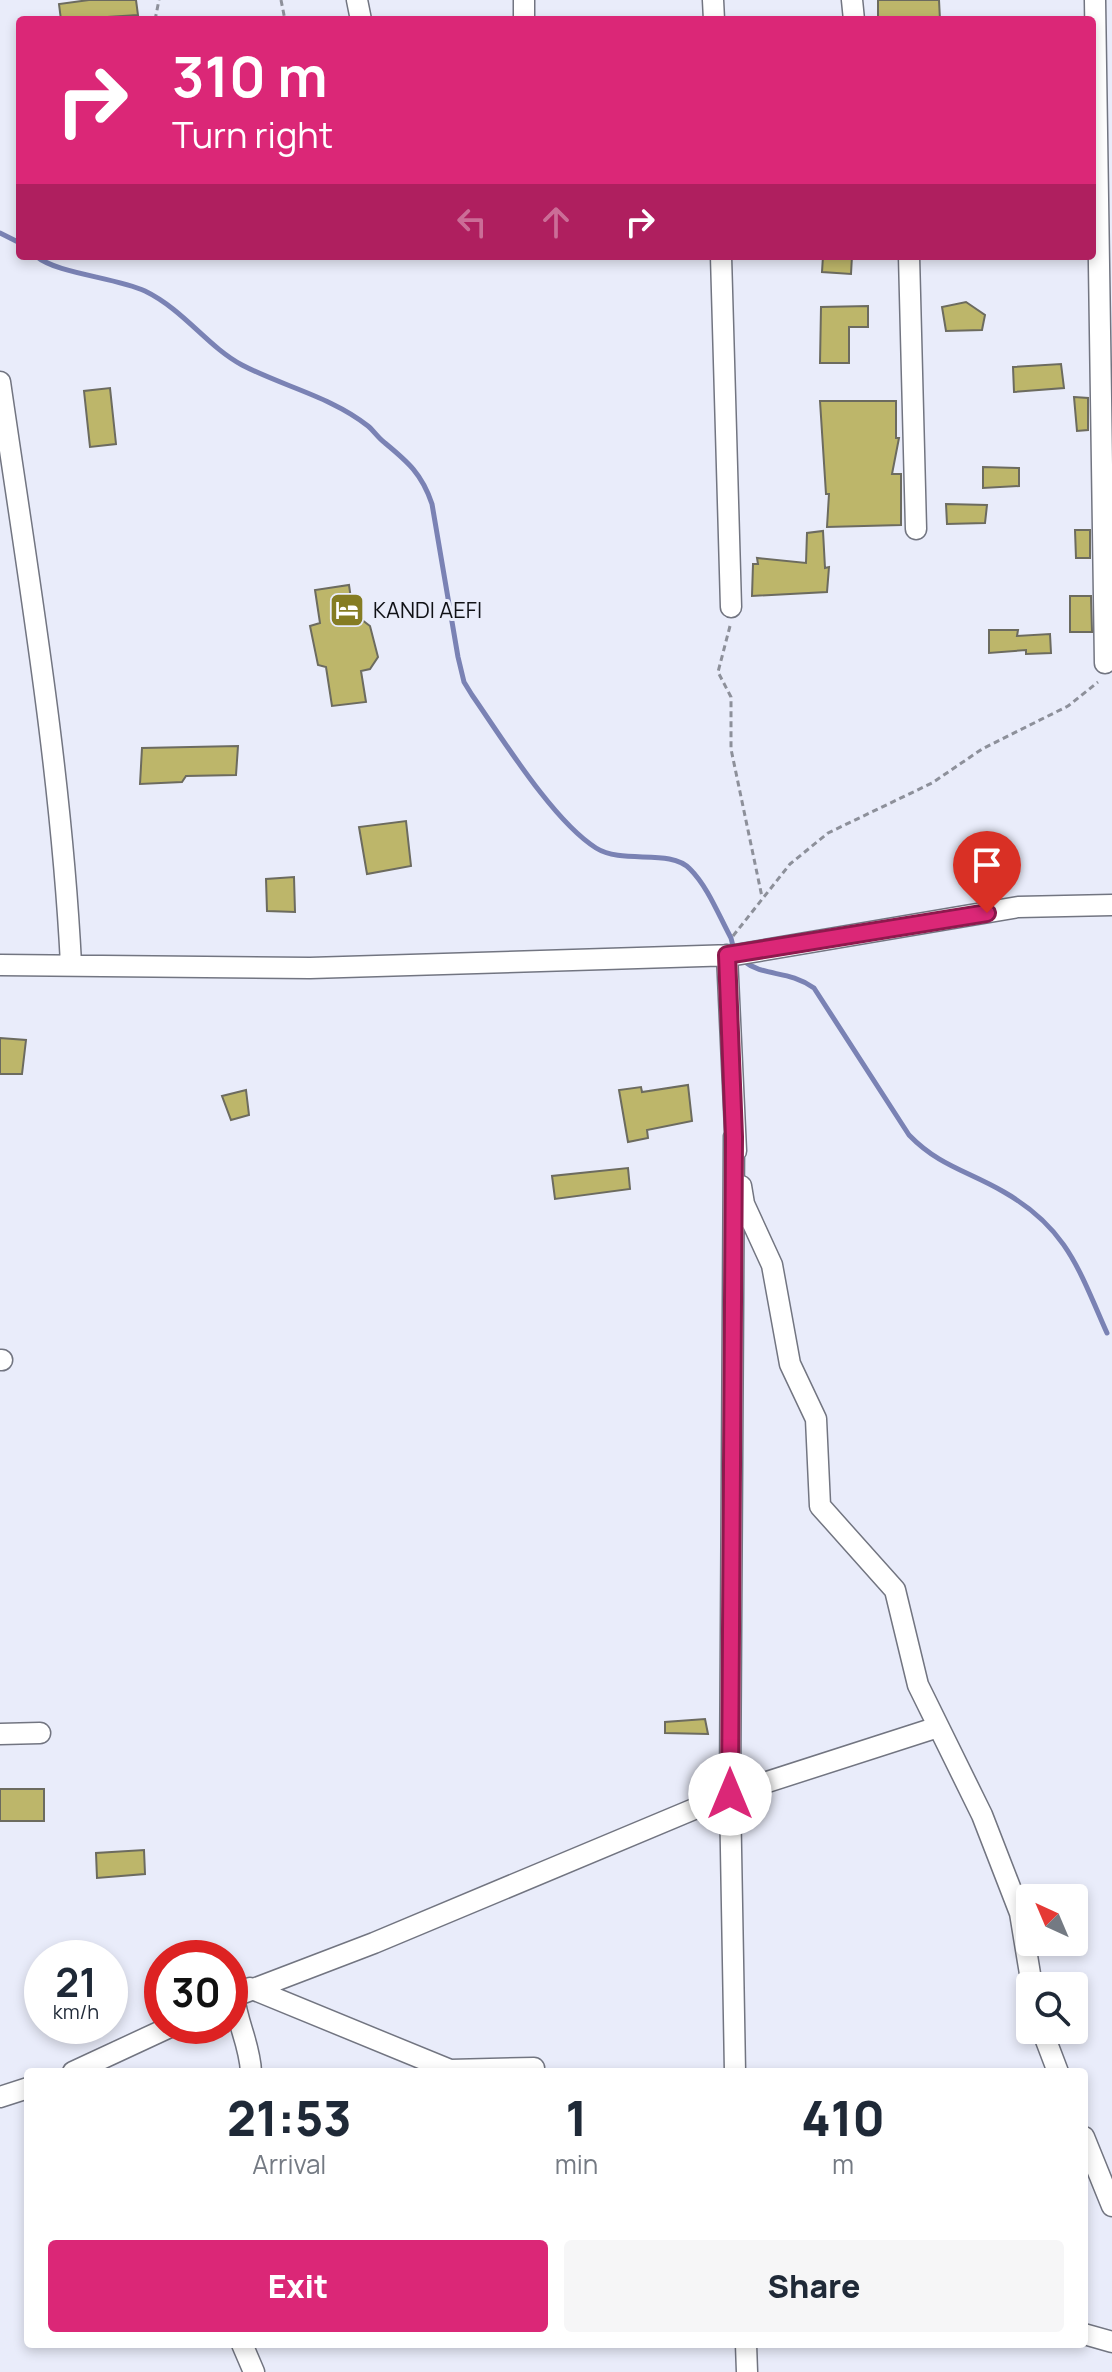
<!DOCTYPE html>
<html lang="en">
<head>
<meta charset="utf-8">
<style>
  :root { --surface:#fff; --page:#f6f6f7; --text:#1f2937; --muted:#747a83; --accent:#db2777 }
  body { margin:0; font-family:Manrope,sans-serif; background:var(--page); color:var(--text); height:100vh; display:flex; flex-direction:column; font-size:30px; white-space:nowrap }
  * { box-sizing:border-box; margin:0 }
  p { font-size:26px; color:var(--muted) }
  .icon { flex:none; width:44px; height:44px; fill:none; stroke:currentColor; stroke-width:2; stroke-linecap:round; stroke-linejoin:round }
  .map { position:relative; flex:1; overflow:hidden }
  .panel { position:absolute; left:24px; top:2068px; width:1064px; height:280px; display:flex; flex-direction:column; background:var(--surface); border-radius:8px; box-shadow:0 4px 12px #0003 }
  .panel>* { flex:none }
  .top-card { position:absolute; left:16px; top:16px; width:1080px; height:244px; border-radius:8px; box-shadow:0 4px 12px #0003; background:#db2777; color:#fff; overflow:hidden }
  .needle { width:52px; rotate:316deg }
  .fabs { position:absolute; left:1016px; top:1884px; display:grid; gap:16px }
  .fabs a { display:grid; place-items:center; width:72px; height:72px; border-radius:8px; background:var(--surface); box-shadow:0 4px 12px #0003; font-size:40px }
  .speed { position:absolute; left:24px; top:1940px; display:flex; gap:16px; font-size:40px; font-weight:700; text-align:center }
  .speed>* { display:grid; place-content:center; width:104px; height:104px; border-radius:50%; background:var(--surface); box-shadow:0 4px 12px #0003; line-height:1 }
  .speed small { font-size:20px; font-weight:400 }
  .speed .limit { border:12px solid #d22; background:#fff; color:#111 }
  .pin { position:absolute; display:grid; place-items:center; width:68px; height:68px; color:#fff; margin:-82px -34px; border-radius:50% 50% 50% 0; rotate:-45deg; box-shadow:0 0 8px #0007 }
  .pin .icon { rotate:45deg }
  .me { position:absolute; width:88px; margin:-44px; rotate:0deg; stroke-linejoin:round; filter:drop-shadow(0 0 6px #0008) }
  .turn { display:flex; align-items:center; gap:28px; height:168px; padding:0 24px; font-size:36px }
  .turn .icon { width:104px; height:104px; stroke-width:2.5 }
  .turn b { display:block; font-size:56px; line-height:68px }
  .lanes { display:flex; align-items:center; height:76px; padding:0 24px; background:#0003; justify-content:center; gap:40px; direction:ltr }
  .lanes .off { opacity:.35 }
  .eta { display:flex; justify-content:space-evenly; align-items:center; height:136px; text-align:center }
  .eta b { font-size:48px; font-weight:800; line-height:56px }
  .button { display:flex; gap:16px; margin-top:auto; padding:16px 24px }
  .button a { flex:1; height:92px; border-radius:8px; background:var(--accent); color:#fff; font-size:32px; font-weight:800; line-height:92px; text-align:center }
  .button a+a { background:var(--page); color:var(--text) }
  .map>svg:first-child { display:block }
</style>
</head>
<body>
<div class="map">
<svg width="1112" height="2372" viewBox="0 0 1112 2372">
  <rect width="100%" height="100%" fill="#e9ecfa"/>
  <g fill="none" stroke-linecap="round" stroke-linejoin="round">
    <!-- stream -->
    <path stroke="#7a82b4" stroke-width="5" d="M0,233L20,243
      M36,256C57,274 115,277 145,291C184,310 208,347 242,365C282,386 332,397 368,426C374,431 378,438 385,443C408,462 422,474 432,504L458,657L464,682L472,695C502,738 553,821 596,848C623,865 670,848 690,869C708,887 719,916 731,938L734,950
      M742,960C765,978 787,969 814,988L909,1135C939,1166 968,1171 1004,1192C1067,1228 1079,1270 1107,1333"/>
  </g>
  <!-- building -->
  <path fill="#bdb66a" stroke="#6c6b5f" stroke-width="2" d="M89,0H136L138,15L61,20L59,4Z
    M878,0H939L940,20H878Z
    M823,256H852L851,274L822,272Z
    M966,302L985,315L982,330L946,331L942,307Z
    M868,306V327H849V363H820L821,307Z
    M1061,364L1064,388L1014,392L1013,367Z
    M110,388L116,444L90,447L84,391Z
    M1074,397L1088,398V430L1077,431Z
    M820,401H896V438H899L892,474H901V525L827,527L829,494H826Z
    M983,467L1019,468V486L983,488Z
    M946,504L987,505L985,523L947,524Z
    M1075,530H1090V558H1076Z
    M823,531L825,568L829,567L827,592L752,596L753,564H758L757,558L806,563L807,533Z
    M349,585L353,613L370,626L378,657L370,669L361,671L366,702L332,706L326,667L318,665L310,626L320,623L315,590Z
    M1070,596H1091L1092,632H1070Z
    M989,630H1018L1017,636L1050,634L1051,653L1026,654V650L989,653Z
    M238,746L236,775L186,776L182,782L140,784L142,748Z
    M406,821L411,866L367,874L359,827Z
    M294,877L295,912L267,911L266,879Z
    M0,1038L26,1040L22,1074H0Z
    M688,1085L692,1121L647,1130L648,1138L628,1142L619,1090L641,1087L642,1092Z
    M246,1090L249,1115L231,1120L222,1096Z
    M628,1168L630,1189L555,1199L552,1176Z
    M705,1719L708,1734L665,1733V1722Z
    M0,1789H44V1821H0Z
    M144,1850L145,1874L97,1878L96,1853Z"/>
  <g fill="none" stroke-linecap="round" stroke-linejoin="round">
    <!-- minor casing -->
    <g stroke="#727581" stroke-width="23">
      <path id="minor" d="M357,0L361,20
        M524,0V20
        M713,0L714,20
        M852,0L854,20
        M1095,0L1105,663
        M721,256L731,607
        M909,256L916,529
        M0,382C28,576 61,768 71,964
        M727,955L736,1151
        M0,965L310,968L735,955L1018,907L1112,905
        M741,1186L744,1204L772,1265L790,1364L816,1419L820,1506L895,1590L918,1685L982,1815L1020,1913L1032,1986
        M0,1360H2
        M0,1734L40,1733
        M250,1988L450,2070L534,2068
        M234,1996C237,2023 250,2045 251,2072
        M230,1998L374,1943L730,1794L734,1137
        M1042,2030L1058,2072
        M73,2072L172,2026
        M735,2072L730,1794L938,1727
        M0,2097L28,2088
        M1084,2137L1112,2206
        M1084,2334L1112,2342
        M242,2344L254,2372
        M746,2344L747,2372"/>
    </g>
    <!-- path -->
    <path stroke="#8d909a" stroke-width="3" stroke-dasharray="6 4" stroke-linecap="butt" d="M281,0L285,20
      M155,20L159,0
      M730,626L718,672L731,697V749L762,897
      M733,936L790,864L828,833L932,783L982,749L1068,706L1098,682"/>
    <!-- minor -->
    <use href="#minor" stroke="#fff" stroke-width="20"/>
  </g>
  <g fill="none" stroke-linecap="round" stroke-linejoin="round">
    <!-- route casing -->
    <g stroke="#8e194d" stroke-width="20">
      <path id="route" d="M730,1794L734,1137L727,955L987,913"/>
    </g>
    <!-- route -->
    <use href="#route" stroke="#db2777" stroke-width="14"/>
  </g>
  <!-- icons -->
  <defs>
    <g id="hotel-square" transform="scale(1.8)"><rect x="-9" y="-9" width="18" height="18" rx="4" fill="#857c23" stroke="#e9ecfa"/><path d="M-6-4.5h1.5V1H6V5H4.5V3h-9V5H-6ZM-4 0a1.8 1.8 0 1 1 3.6 0ZM.5 0V-2.5h3Q6-2.5 6 0Z" fill="#fff"/></g>
  </defs>
  <g fill-rule="evenodd">
    <use href="#hotel-square" x="347" y="610"/>
  </g>
  <g text-anchor="middle" stroke-width="6" stroke-linejoin="round" paint-order="stroke">
    <!-- poi labels -->
    <g font-size="22" fill="#101116" stroke="#e9ecfa" text-anchor="start">
      <text x="373" y="618">KANDI AEFI</text>
    </g>
  </g>
</svg>
<div class="fabs">
<a><svg class="needle" viewBox="-14 -14 28 28"><path d="M0-13l5 13h-10z" fill="#e53935"/><path d="M0 13l5-13h-10z" fill="#747a83"/></svg></a>
<a><svg class="icon" aria-label="search" viewBox="0 0 24 24"><circle cx="10" cy="10" r="6"/><path d="M15 15l6 6"/></svg></a>
</div>
<div class="speed"><div>21<small>km/h</small></div><div class="limit">30</div></div>
<div class="pin" style="left:987px;top:913px;background:#d93025"><svg class="icon" aria-label="arrive" viewBox="0 0 24 24"><path d="M6 21V4h12l-3 4 3 4H6"/></svg></div>
<svg class="me" style="left:730px;top:1794px" viewBox="-20 -20 40 40"><circle r="19" fill="#fff"/><path d="M0-13L10 11 0 6-10 11z" fill="#db2777"/></svg>
<div class="top-card">
<div class="turn"><svg class="icon" aria-label="right" viewBox="0 0 24 24"><path d="M7 20v-9h11M14 6l5 5-5 5"/></svg><div><b>310 m</b>Turn right</div></div>
<div class="lanes"><svg class="icon off" aria-label="left" viewBox="0 0 24 24"><path d="M17 20v-9H6M10 6l-5 5 5 5"/></svg><svg class="icon off" aria-label="ahead" viewBox="0 0 24 24"><path d="M12 20V5M6 11l6-6 6 6"/></svg><svg class="icon" aria-label="right" viewBox="0 0 24 24"><path d="M7 20v-9h11M14 6l5 5-5 5"/></svg></div>
</div>
<section class="panel">
<div class="eta">
<div><b>21:53</b><p>Arrival</p></div>
<div><b>1</b><p>min</p></div>
<div><b>410</b><p>m</p></div>
</div>
<div class="button"><a>Exit</a><a>Share</a></div>
</section>
</div>
</body>
</html>
